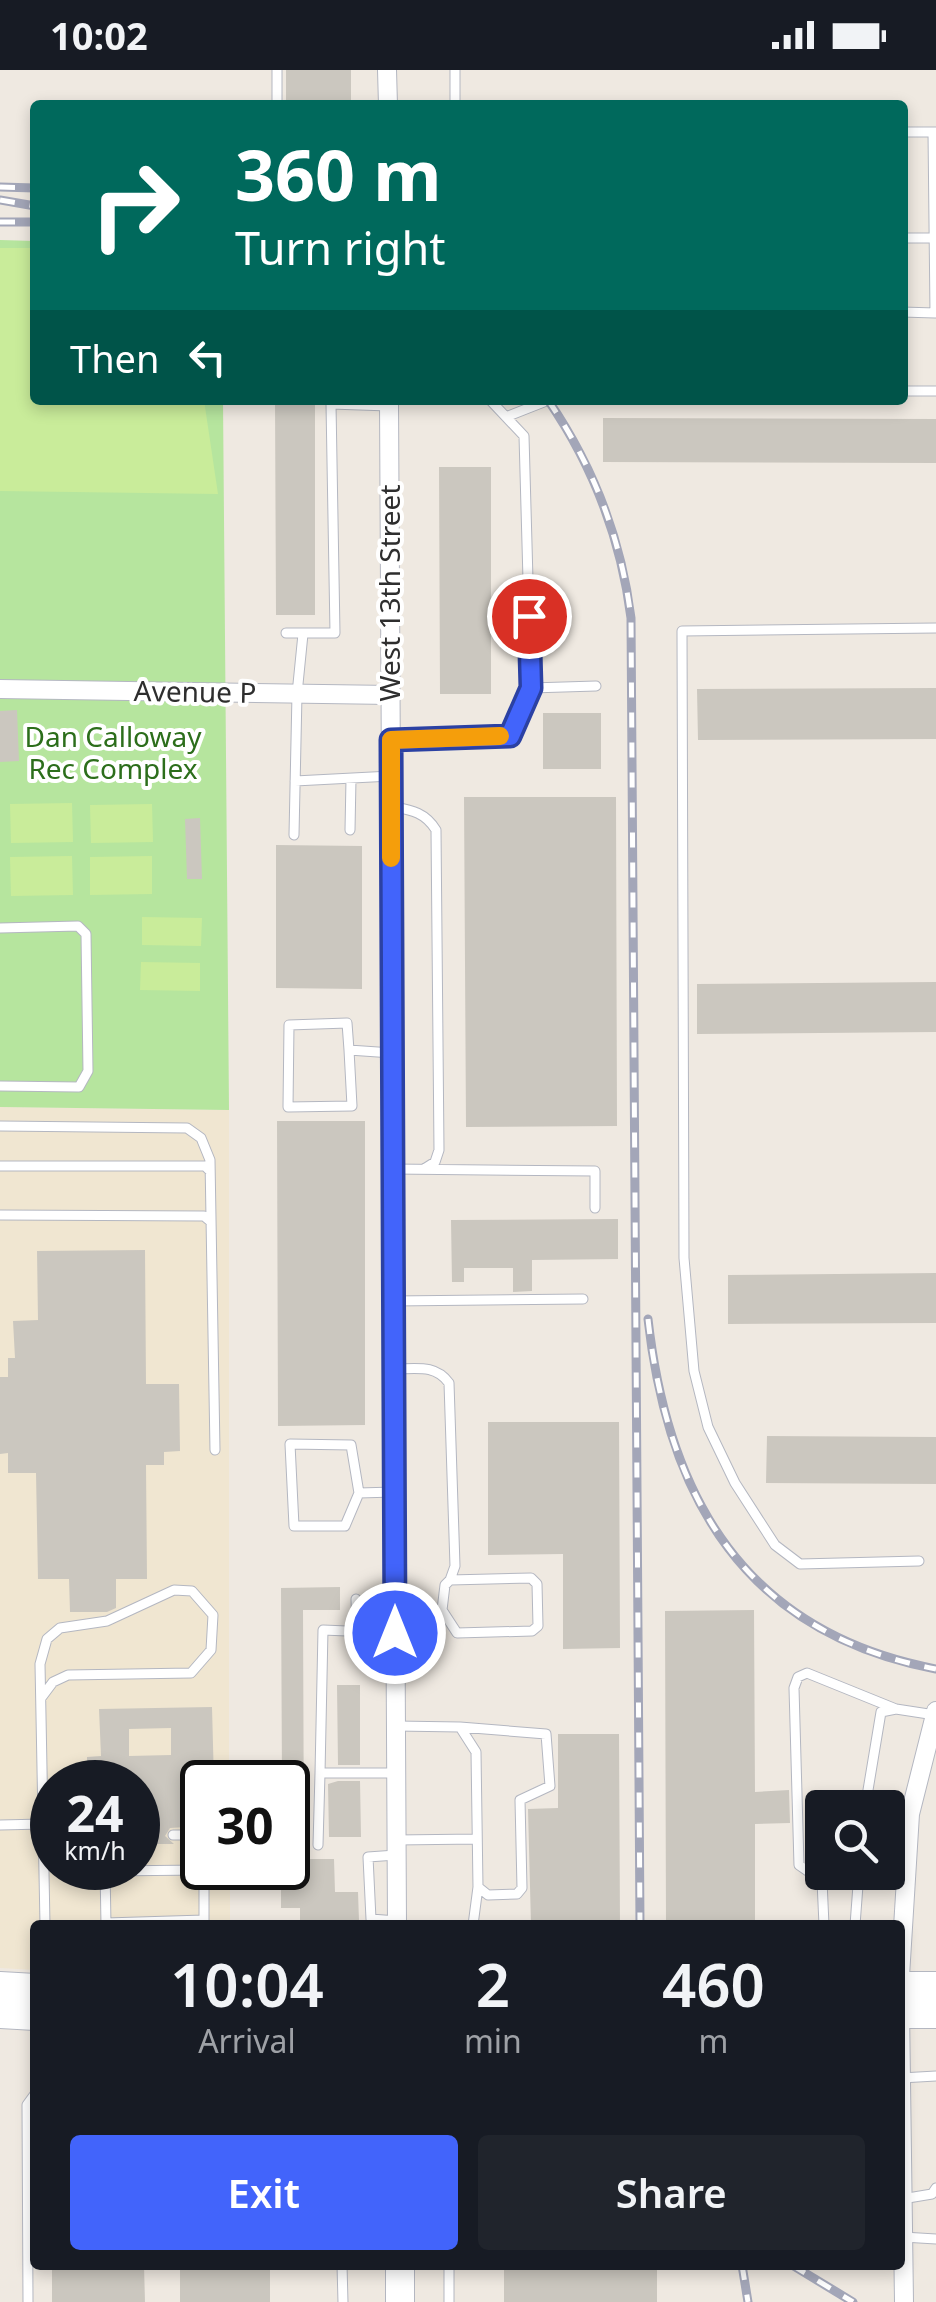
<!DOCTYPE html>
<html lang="en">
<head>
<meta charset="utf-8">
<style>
  :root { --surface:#171b24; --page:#20242c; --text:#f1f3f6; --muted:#9ea1a6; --accent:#4264fb }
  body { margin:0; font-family:"Noto Sans",sans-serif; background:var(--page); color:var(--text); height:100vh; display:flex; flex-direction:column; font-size:38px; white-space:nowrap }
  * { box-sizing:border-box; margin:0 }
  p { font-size:32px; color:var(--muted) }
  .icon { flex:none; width:55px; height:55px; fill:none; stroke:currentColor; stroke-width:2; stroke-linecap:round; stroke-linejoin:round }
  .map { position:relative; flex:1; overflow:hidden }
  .panel { position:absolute; left:30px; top:1850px; width:875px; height:350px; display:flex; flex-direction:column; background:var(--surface); border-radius:10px; box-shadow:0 5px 15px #0003 }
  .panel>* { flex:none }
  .hud { position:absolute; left:30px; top:30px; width:878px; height:305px; border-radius:10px; box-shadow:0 5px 15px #0003; background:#00695c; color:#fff; overflow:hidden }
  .controls { position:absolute; left:805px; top:1720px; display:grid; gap:20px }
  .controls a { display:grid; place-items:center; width:100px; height:100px; border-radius:10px; background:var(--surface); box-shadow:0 5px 15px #0003; font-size:50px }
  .speed { position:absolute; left:30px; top:1690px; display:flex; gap:20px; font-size:50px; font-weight:700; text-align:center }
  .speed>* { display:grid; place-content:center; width:130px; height:130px; border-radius:50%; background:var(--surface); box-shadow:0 5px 15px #0003; line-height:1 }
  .speed small { font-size:25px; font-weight:400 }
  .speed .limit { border:5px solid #111; border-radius:15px; background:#fff; color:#111 }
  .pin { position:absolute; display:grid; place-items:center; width:85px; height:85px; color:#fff; margin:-42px; border:5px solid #fff; border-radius:50%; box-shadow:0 2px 10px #0007 }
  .me { position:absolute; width:110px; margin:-55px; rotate:0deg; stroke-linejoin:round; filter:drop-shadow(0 0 8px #0008) }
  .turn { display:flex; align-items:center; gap:35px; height:210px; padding:0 40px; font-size:45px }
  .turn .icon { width:130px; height:130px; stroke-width:2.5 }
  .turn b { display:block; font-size:70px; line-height:85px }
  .then { display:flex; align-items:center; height:95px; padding:0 40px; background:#0003; gap:20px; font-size:38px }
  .eta { display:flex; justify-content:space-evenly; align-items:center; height:170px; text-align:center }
  .eta b { font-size:60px; font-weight:600; line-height:70px }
  .cta { display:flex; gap:20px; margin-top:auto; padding:20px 40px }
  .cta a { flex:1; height:115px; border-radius:10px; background:var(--accent); color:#fff; font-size:40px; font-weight:600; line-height:115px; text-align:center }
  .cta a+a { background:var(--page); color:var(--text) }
  .status { display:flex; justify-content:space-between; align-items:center; height:70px; padding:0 50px; background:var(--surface); direction:ltr }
  .status svg { height:28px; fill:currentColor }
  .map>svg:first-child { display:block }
</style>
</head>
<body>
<div class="status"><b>10:02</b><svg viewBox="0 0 49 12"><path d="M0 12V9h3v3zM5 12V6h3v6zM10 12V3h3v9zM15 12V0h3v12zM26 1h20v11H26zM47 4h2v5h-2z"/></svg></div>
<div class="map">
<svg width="936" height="2232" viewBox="0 0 936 2232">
  <rect width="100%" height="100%" fill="#efe9e1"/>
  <!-- education -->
  <path fill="#f0e6d1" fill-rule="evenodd" d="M0,1037L229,1040V1712H202V1798H230V1855H35V1900L0,1898ZM52,1712H138V1798H52Z"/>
  <!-- green -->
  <path fill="#b6e59e" d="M0,170L35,171V330H223L229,1040L0,1037Z"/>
  <!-- pitch -->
  <path fill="#c9ec9a" d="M0,178H35V330H204L218,424L0,421Z
    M72,733L73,772L11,773L10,734Z
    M152,734L153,772L91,773L90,735Z
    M72,786L73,825L11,826L10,787Z
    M152,786V824L90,825V787Z
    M142,847L202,848L201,876L142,875Z
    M141,892L200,893V921L140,920Z"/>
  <!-- building -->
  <path fill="#cbc7bf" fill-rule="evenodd" d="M286,0H351V35H286Z
    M275,330H315V545H276Z
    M603,348L936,349V393L603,392Z
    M439,397H491V624H440Z
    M936,618V669L698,670L697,619Z
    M17,640L19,691L0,692V641Z
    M543,643H601V699H543Z
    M464,727H616L617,1056L466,1057Z
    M200,748L202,809H187L185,749Z
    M276,775L362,776V919L276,918Z
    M936,912V962L697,964V914Z
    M277,1051H365V1355L278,1356Z
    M618,1149V1189L532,1190V1221L513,1222V1198H464V1212H452L451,1150Z
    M145,1180L146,1314H179L180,1381L164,1382V1395H146L147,1509H116V1538L107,1542H70L69,1509H38L36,1403H8V1383L0,1384V1307H8V1288H15L13,1251L38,1250L37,1181Z
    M936,1203V1253L728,1254V1205Z
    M488,1352H619L620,1578L563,1579V1484L488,1485Z
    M767,1366L936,1367V1414L766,1413Z
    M340,1517V1540H303L304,1789H334L335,1822H358L359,1851H300V1838H281V1798H288V1712H282L281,1518Z
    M754,1540L755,1722L789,1720L790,1753L755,1754V1855H666L665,1541Z
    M337,1615H360V1695H338Z
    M212,1637L214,1712H202V1756L170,1758L165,1766L174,1774H148L156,1763L148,1756L147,1733H138V1712H101V1703H87V1687L101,1686L99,1639ZM171,1658V1685L129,1686V1659Z
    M558,1664H619L620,1855H531L528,1739L558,1738Z
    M338,1711H360L361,1767H329L328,1714Z
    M52,2195H144L145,2232H52Z
    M180,2195H270V2232H180Z
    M504,2195H657V2232H504Z"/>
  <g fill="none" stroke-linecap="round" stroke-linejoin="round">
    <!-- lane casing -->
    <g stroke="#b4b7c1" stroke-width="11">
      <path id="lane" d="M277,0V35
        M455,0V35
        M902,62H936
        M902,168H936
        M902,242L935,243L933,62
        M902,321H936
        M331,330V334L389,336
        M506,347L549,330
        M286,563H335L331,334
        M531,618L596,616
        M391,670L510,665L531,618L524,366L490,330
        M295,711L391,706
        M391,736C411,740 425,742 436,760L439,1080L435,1092L424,1099
        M350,760L351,709
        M294,765L297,624L303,564
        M0,858L78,856L86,864L88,1001L79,1017L0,1016
        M349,980L352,1036L288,1037L289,955L347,953L349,980L392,983
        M0,1056L187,1058L201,1068L210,1090L215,1380
        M0,1096H205L210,1101
        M393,1099L595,1101V1138
        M0,1145L204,1146L210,1151
        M393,1231L583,1229
        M394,1299C416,1299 435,1294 449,1313L455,1496L450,1510
        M359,1423L351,1375L290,1374L294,1456H345L359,1423L394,1422
        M919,1491L800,1494L775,1475L735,1413L708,1357L694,1301L684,1188L682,561L936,558
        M356,1529L357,1563
        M395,1545L442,1540L457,1563L532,1561L538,1556L537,1514L531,1508L450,1510L445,1515L442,1540
        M395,1563L323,1560L320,1703H396
        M41,1628L53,1612L68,1605L191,1603L211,1580L213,1545L192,1521L174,1520L107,1551L60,1558L47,1569L40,1594L45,1855
        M396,1656L460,1657L476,1682L478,1817L488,1825L517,1824L522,1818L520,1730L550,1716L546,1664L460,1657
        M865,1738L881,1642L896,1639L935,1645
        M0,1755L43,1754
        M138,1764H148
        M173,1765H186L202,1790
        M396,1770L477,1769
        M318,1775L320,1703
        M396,1785L368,1787L371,1849L397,1851
        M105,1798L106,1855
        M204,1798V1852
        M105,1801L204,1800
        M106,1853L204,1850
        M473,1855L478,1817
        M824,1855L822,1811L799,1795L794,1618L798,1607L807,1603L896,1639
        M855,1855L859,1802
        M901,2008L936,2006
        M902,2129L932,2124L936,2118
        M903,2167L936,2169
        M342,2195L343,2232
        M449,2195V2232
        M28,2232L27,2035L35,2024"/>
    </g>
    <!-- street casing -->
    <g stroke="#b4b7c1" stroke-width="20">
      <path id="street" d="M387,0L388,35
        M389,330L397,1855
        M0,619L391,625
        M900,1906L910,1744L936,1641
        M900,1939L904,2232"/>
    </g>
    <!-- secondary casing -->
    <g stroke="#b4b7c1" stroke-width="30">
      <path id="secondary" d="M0,1916L35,1918
        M900,1916H936
        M0,1944L35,1946
        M900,1944H936
        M400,2195V2232"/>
    </g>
    <!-- lane -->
    <use href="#lane" stroke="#fff" stroke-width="9"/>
    <!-- street -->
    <use href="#street" stroke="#fff" stroke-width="18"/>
    <!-- secondary -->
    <use href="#secondary" stroke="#fff" stroke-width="28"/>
    <!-- rail casing -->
    <g stroke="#a3a6b8" stroke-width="9">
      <path id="rail" d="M0,117L35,118
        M0,130L35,136
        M0,152H35
        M548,330C594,397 621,468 631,548L640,1855
        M648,1249C668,1429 746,1563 936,1599
        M742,2195L748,2232
        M792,2195L853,2232"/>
    </g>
    <!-- rail -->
    <use href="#rail" stroke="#fff" stroke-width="5" stroke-dasharray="15" stroke-linecap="butt"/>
  </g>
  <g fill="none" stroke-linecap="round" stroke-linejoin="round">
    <!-- route casing -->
    <g stroke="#2b41a3" stroke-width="25">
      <path id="route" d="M395,1563L391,670L510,666L531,618L529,546"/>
    </g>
    <!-- route -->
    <use href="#route" stroke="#4264fb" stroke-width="18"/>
    <!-- slow -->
    <path stroke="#f59e0b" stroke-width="18" d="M391,788V670L500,666"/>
  </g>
  <g text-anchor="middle" stroke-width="8" stroke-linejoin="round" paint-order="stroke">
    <!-- street labels -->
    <g font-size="28" fill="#2e2e2e" stroke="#fff">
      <text transform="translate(390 523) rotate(-90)" y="10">West 13th Street</text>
      <text transform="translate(195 622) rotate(1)" y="10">Avenue P</text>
    </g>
    <!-- park labels -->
    <g font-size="28" fill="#2c6e1b" stroke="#fff">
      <text x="113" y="677">Dan Calloway<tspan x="113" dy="32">Rec Complex</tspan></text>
    </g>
  </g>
</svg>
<div class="controls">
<a><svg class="icon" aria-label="search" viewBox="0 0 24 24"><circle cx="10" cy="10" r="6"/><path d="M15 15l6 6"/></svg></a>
</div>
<div class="speed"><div>24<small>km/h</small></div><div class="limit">30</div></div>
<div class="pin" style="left:529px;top:546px;background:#d93025"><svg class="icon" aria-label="arrive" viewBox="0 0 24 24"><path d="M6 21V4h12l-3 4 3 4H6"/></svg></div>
<svg class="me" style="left:395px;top:1563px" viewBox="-20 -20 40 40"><circle r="17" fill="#4264fb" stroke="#fff" stroke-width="3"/><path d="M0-11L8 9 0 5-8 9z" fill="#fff"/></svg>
<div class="hud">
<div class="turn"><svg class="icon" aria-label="right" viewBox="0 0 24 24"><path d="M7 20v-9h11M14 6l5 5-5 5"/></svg><div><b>360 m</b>Turn right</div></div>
<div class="then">Then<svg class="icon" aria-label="left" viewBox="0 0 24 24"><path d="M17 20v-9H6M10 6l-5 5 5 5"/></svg></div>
</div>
<section class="panel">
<div class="eta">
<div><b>10:04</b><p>Arrival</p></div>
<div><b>2</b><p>min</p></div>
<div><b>460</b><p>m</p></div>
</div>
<div class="cta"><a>Exit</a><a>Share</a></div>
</section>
</div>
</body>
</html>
